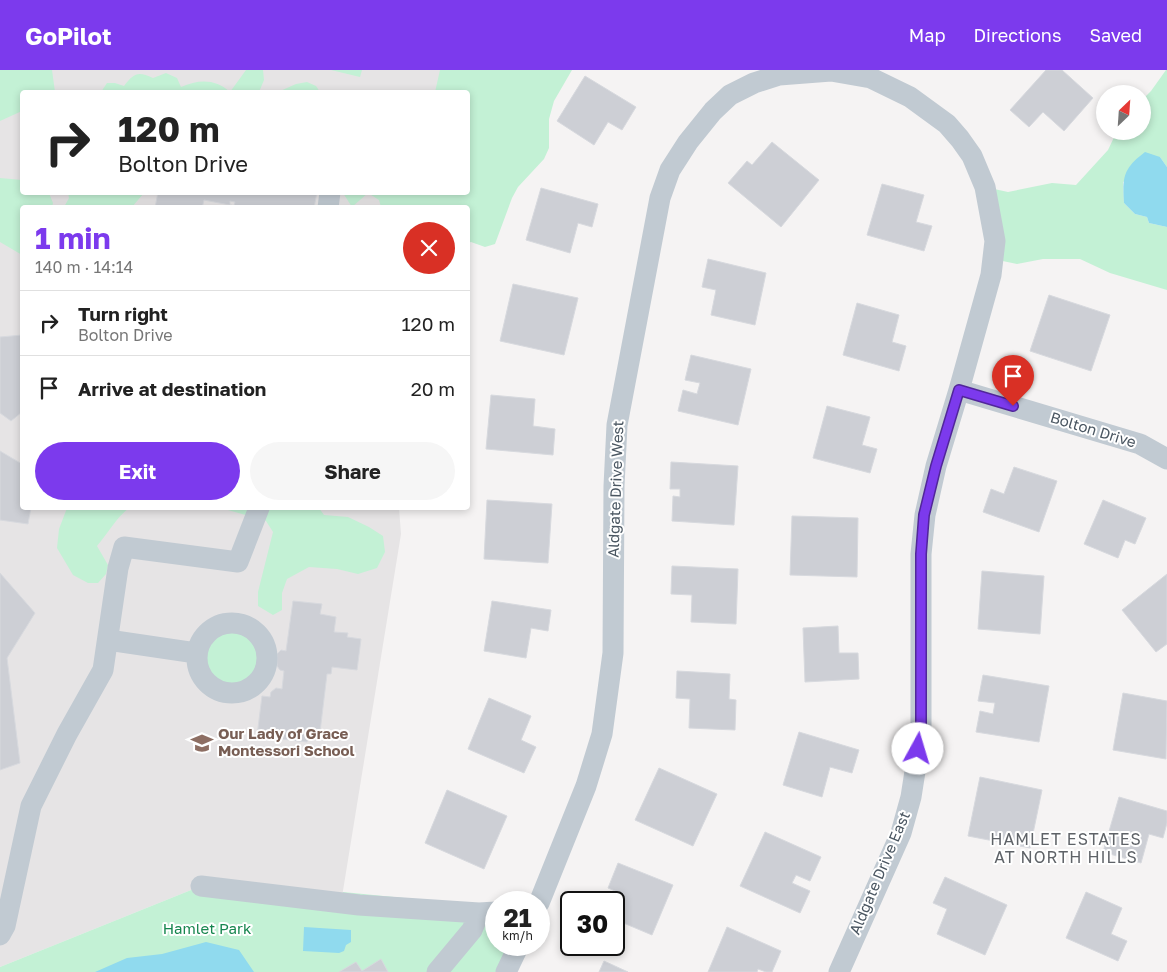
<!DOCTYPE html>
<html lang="en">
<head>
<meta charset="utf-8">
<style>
  :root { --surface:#fff; --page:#f6f6f6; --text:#222; --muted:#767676; --line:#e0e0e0; --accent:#7c3aed }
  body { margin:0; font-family:"Golos Text",sans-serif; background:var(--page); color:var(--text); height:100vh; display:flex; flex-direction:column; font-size:19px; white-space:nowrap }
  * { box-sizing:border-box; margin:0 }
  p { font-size:16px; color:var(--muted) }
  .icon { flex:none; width:28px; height:28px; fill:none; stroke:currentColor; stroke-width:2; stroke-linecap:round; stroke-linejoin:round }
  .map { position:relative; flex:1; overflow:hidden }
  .panel { position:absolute; left:20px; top:135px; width:450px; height:305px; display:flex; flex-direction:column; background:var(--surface); border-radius:5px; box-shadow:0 2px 8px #0003 }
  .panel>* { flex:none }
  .top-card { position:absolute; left:20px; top:20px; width:450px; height:105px; border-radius:5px; box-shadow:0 2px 8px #0003; background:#fff; color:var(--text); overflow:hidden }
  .needle { width:32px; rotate:25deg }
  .tools { position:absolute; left:1096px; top:15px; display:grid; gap:10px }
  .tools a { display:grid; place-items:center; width:55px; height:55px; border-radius:50%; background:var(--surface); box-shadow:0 2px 8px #0003; font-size:25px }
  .speed { position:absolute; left:485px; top:821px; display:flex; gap:10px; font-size:25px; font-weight:700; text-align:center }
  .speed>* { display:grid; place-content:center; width:65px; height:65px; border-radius:50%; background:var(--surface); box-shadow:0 2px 8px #0003; line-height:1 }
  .speed small { font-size:12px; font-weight:400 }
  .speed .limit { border:2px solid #111; border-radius:8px; background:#fff; color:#111 }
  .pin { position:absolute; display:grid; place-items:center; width:42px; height:42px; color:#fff; margin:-51px -21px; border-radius:50% 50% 50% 0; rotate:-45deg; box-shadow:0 0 5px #0007 }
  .pin .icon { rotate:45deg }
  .me { position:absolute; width:55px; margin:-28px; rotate:6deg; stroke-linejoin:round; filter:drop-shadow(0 0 4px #0008) }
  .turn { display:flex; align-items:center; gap:18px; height:105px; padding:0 15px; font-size:22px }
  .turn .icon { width:65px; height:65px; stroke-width:2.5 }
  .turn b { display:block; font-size:35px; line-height:42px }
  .round { display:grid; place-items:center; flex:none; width:52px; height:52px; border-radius:26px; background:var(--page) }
  .headline { display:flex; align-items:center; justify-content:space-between; height:85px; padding:0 15px }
  h1 { font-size:30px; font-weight:700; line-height:38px; color:var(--accent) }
  .action { display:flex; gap:10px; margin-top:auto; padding:10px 15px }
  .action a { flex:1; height:58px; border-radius:30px; background:var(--accent); color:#fff; font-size:20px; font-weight:700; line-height:58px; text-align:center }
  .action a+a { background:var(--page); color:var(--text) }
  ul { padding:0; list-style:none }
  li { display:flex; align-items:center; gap:15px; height:65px; padding:0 15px; border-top:1px solid var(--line) }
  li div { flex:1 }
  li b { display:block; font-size:19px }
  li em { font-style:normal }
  header { display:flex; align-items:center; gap:30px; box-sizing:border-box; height:70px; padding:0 25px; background:var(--accent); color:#fff }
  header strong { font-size:24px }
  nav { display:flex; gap:28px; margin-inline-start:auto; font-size:18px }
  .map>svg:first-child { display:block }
</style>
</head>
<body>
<header>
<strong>GoPilot</strong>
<nav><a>Map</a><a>Directions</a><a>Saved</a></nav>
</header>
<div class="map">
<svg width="1167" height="902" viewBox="0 0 1167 902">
  <rect width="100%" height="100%" fill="#f5f3f3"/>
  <!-- education -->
  <path fill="#e6e4e5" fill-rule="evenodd" d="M0,0H541L468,138H22V438H399L401,464L341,833L201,816L0,897ZM22,22H468V122H22Z"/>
  <!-- green -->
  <path fill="#c3f1d5" d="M0,0H52L55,22H22V41L0,51Z
    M246,0H263L264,10L259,22H101L107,13H115L124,16C134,3 138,1 153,8L166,3L177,8L181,17C199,9 216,9 230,22Z
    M331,0H362L360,7Z
    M440,0H572L554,31L549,49V78L544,89L518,117L512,128L495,174L485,177L471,172L468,173V138L381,137L379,130L368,123L352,137L343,123L468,122V22H435Z
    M1166,0H1167V97L1160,87L1123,112L1124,133L1135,144L1147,147L1149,153L1167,157V220L1110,203L1080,189H1043L1017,194L993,189L985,117L1008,122L1052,113L1076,115L1108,80L1117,61H1142L1143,29L1151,21Z
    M307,12L316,16L320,22H278L296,14Z
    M0,108L22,110V122L49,123L53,133L52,137L22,138V185L0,172Z
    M68,123V122L144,123L132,137H64L69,128Z
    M67,438H129C116,448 108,463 97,476L108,495L106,504L98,513H88L73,505L57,478L59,459Z
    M201,438H319L324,445L348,447L369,457L383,466L385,482L377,498L358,504L337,499L309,497L287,509L282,523V540L273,545L258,536V522L273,462L266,451L228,440Z
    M203 588a28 28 0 1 1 56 0a28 28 0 1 1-56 0Z
    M201,816L341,833L343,822L496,837V875H519L506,902H0V897Z"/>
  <!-- water -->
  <path fill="#90daee" d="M1145,82L1160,87L1167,97V157L1149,153L1147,147L1135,144L1124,133C1122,106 1124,98 1145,82Z
    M304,857L351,860V872L346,875L344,881L339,883L303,881Z
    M206,872L239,880L254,902H95L127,888L162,884Z"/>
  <!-- building -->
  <path fill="#cdcfd5" stroke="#d7d9de" d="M1046,0H1062L1093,28L1064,61L1043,42L1029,57L1010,40Z
    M585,6L636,37L622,60L608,52L594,75L557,51Z
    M772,72L819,110L781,157L728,113L747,91L752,95Z
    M882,114L924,125L916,152L932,156L924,181L867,165Z
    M541,118L598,134L592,157L578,153L570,183L526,170Z
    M158,122H317L314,138H230L231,135L234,136L235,132L230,131V135L204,130L202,138H155Z
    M708,189L766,203L755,255L711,245L716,220L702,217Z
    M513,214L578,228L564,285L500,271Z
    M1049,225L1110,245L1091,301L1030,281Z
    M857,233L899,245L892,272L906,276L899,301L843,285Z
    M22,265V342L11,351L0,343V267Z
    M691,285L751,299L738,355L678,341L683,320L697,324L700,313L685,310Z
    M491,325L535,329L533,356L555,359L553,385L486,379Z
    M827,336L870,347L862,375L877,379L870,403L813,388Z
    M0,381L22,394V438H31L28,454L0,450Z
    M671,392L738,396L734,455L672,451L673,426L680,427V419H670Z
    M1014,397L1057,411L1039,462L983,442L991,419L1004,424Z
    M487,430L552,434L548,493L484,489Z
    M1103,430L1146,448L1135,474L1125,470L1118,488L1084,474Z
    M792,446L858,448L857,507L790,505Z
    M672,496L738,499L736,554L691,552L692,525L671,524Z
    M982,501L1044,506L1040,564L978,559Z
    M0,503L35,543L7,588L20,693L0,700Z
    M1167,504V574L1156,582L1122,540Z
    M293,531L322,534L320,544L336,547L334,562L348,563L347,567L361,569L357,600L332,597L331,604H327L319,670L308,668L307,672L257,666L262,626L270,627L271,622L276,618L282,619L284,601L280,600L277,596V584L281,580L286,581Z
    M492,531L551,540L548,561L531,558L526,588L484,581Z
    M838,556L839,583H858L859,609L805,612L803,558Z
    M677,601L730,604L729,629L736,630L735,660L689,658L690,629L676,628Z
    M983,605L1049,616L1039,672L976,662L980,641L993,644L995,633L978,631Z
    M1123,623L1167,631L1166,689L1113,680Z
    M489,628L531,646L521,670L536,677L524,703L468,679Z
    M799,662L859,680L852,703L830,697L822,727L783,715Z
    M659,698L717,724L693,776L635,750Z
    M980,707L1042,720L1030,778L968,766Z
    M447,720L507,746L484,799L425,773Z
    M1119,727L1167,741V753L1163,768L1149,764L1141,793L1103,782Z
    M765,762L821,787L810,811L796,805L792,813L810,821L800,843L740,816Z
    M618,793L673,815L652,865L614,849V844L622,824L608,818Z
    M945,807L1007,835L985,885L937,864L947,839L933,833Z
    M1086,822L1122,838L1111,864L1127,871L1118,891L1066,868Z
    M727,857L781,881L772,902H766L758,899L757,902H708Z
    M381,889L388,902H339L356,892L362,901Z
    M604,891L628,902H599Z"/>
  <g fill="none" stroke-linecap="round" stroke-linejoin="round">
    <!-- minor -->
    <path stroke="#c1cad2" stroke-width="21" d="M328,138L330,122
      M959,320L1140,374L1167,389
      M197 588a35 35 0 1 1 70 0a35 35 0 1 1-70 0Z
      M108,570L196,583
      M201,816L359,835L479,843
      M539,833L586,716L602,664L613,583L614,416L617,355L660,128L670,100L688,72L713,41L730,25L754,13L779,5L831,1L871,8L910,27L947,54L960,69L972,86L985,117L995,171L991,205L959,320L936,396L925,445L921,484V663L911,727L901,763L839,902
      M0,865L5,856L31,736L67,664L103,600L118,498L124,477L238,492L259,438
      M437,902L472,860L479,843L496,842
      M506,902L519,875"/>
  </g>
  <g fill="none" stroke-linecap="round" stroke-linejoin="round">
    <!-- route casing -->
    <g stroke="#51269a" stroke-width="12">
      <path id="route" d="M918,679L921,662V484L924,445L936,396L959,320L1013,336"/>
    </g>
    <!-- route -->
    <use href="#route" stroke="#7c3aed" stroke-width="9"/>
  </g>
  <!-- icons -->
  <defs>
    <g id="school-bare" transform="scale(1.725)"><path d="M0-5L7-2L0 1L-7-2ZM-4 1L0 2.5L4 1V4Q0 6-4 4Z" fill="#8d6e63" stroke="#fff" stroke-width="2.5" paint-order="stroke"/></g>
  </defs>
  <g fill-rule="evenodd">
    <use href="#school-bare" x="202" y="673"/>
  </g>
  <g text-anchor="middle" stroke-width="4" stroke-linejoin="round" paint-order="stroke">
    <!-- street labels -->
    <g font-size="15" fill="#4a5661" stroke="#fff">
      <text transform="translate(1093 360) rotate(17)" y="5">Bolton Drive</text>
      <text transform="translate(616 419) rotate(-88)" y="5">Aldgate Drive West</text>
      <text transform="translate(880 803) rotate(-67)" y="5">Aldgate Drive East</text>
    </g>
    <!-- education labels -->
    <g font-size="15" font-weight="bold" fill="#785e54" stroke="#fff" text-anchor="start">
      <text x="218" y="669">Our Lady of Grace<tspan x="218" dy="17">Montessori School</tspan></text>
    </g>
    <!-- park labels -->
    <g font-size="15" fill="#17864f" stroke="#fff">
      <text x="207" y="864">Hamlet Park</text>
    </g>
    <!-- neighbourhood labels -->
    <g font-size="16" letter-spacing="1" fill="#5f6368" stroke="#fff">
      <text x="1066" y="775">HAMLET ESTATES<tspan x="1066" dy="18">AT NORTH HILLS</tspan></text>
    </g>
  </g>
</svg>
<div class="tools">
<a><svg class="needle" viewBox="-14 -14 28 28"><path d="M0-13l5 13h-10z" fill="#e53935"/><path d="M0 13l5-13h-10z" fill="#767676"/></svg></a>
</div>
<div class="speed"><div>21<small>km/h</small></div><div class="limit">30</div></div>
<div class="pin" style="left:1013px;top:336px;background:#d93025"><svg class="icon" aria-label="arrive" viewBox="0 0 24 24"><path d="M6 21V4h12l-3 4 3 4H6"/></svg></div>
<svg class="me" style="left:918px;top:679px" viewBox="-20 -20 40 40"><circle r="19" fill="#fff"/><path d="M0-13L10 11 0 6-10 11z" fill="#7c3aed"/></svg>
<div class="top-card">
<div class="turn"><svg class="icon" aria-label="right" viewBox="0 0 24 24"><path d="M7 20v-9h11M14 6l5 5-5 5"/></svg><div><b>120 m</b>Bolton Drive</div></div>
</div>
<section class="panel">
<div class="headline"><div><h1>1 min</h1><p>140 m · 14:14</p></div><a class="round" style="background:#d93025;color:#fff"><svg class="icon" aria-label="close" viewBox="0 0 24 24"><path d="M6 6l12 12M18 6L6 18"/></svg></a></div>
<ul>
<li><svg class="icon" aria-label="right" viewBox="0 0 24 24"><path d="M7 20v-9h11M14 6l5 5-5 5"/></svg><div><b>Turn right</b><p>Bolton Drive</p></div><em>120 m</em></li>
<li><svg class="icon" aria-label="arrive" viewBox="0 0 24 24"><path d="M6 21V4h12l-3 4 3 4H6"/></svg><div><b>Arrive at destination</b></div><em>20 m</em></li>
</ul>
<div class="action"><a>Exit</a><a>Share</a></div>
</section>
</div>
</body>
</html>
